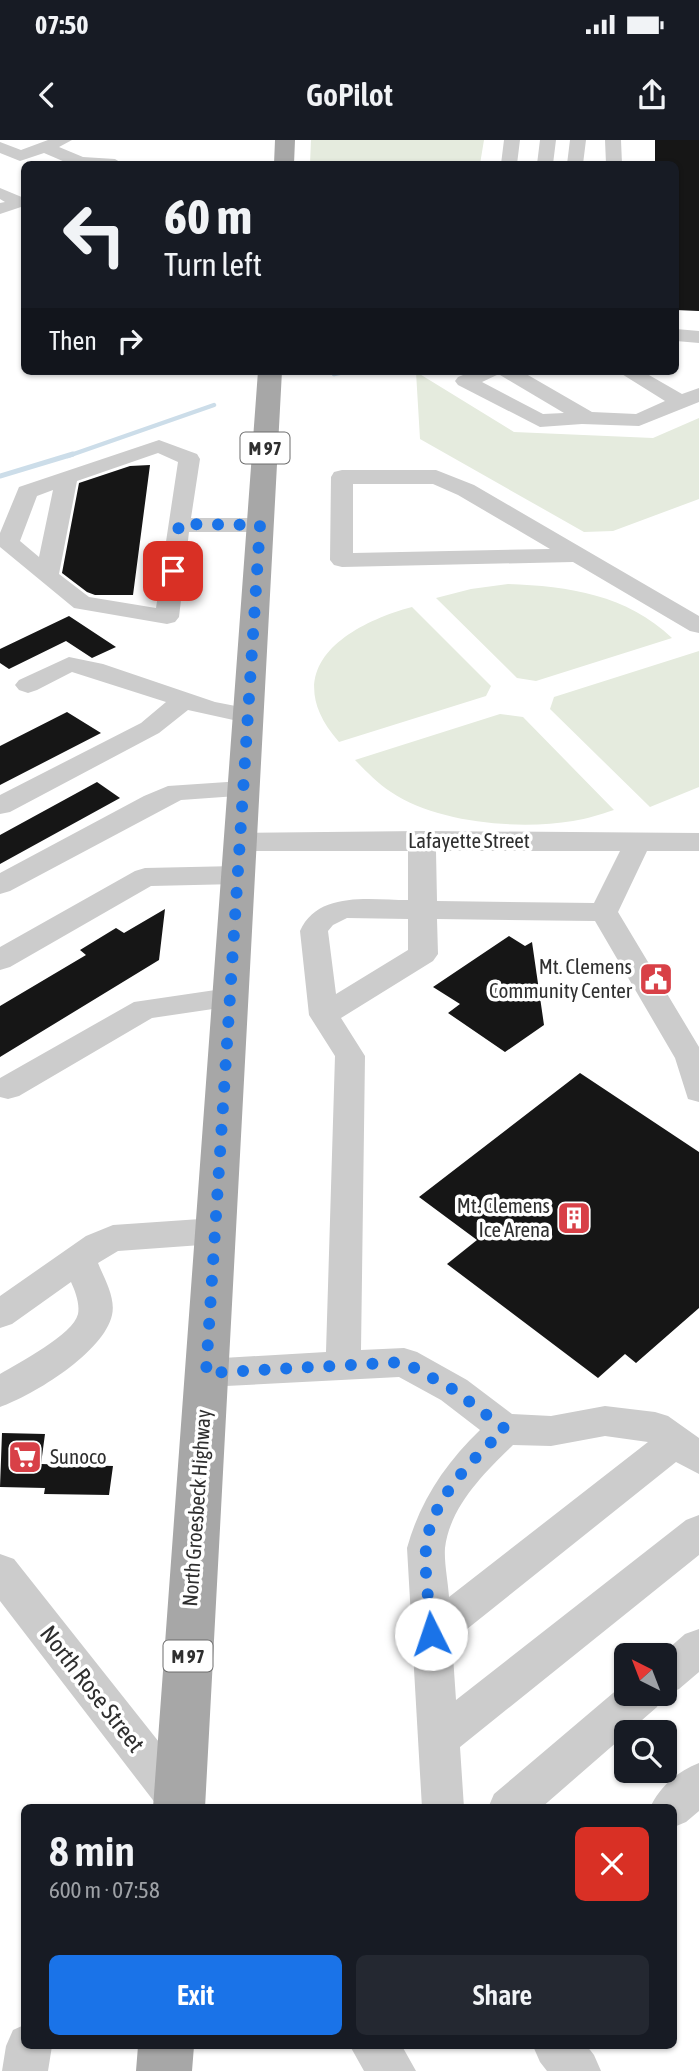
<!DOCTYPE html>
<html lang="en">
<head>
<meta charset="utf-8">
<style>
  :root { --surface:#171b24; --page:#242831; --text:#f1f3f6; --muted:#9ea1a6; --accent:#1a73e8 }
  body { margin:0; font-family:"Asap Condensed",sans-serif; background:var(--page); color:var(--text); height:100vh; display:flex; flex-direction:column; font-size:26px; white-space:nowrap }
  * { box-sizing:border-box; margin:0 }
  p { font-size:23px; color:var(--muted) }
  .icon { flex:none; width:38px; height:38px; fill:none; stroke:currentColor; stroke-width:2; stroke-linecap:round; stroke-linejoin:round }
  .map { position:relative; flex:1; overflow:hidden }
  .panel { position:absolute; left:21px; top:1664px; width:656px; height:245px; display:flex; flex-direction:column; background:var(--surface); border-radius:10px; box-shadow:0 2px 5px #0004 }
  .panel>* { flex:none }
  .banner { position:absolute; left:21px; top:21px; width:658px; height:214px; border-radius:10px; box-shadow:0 2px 5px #0004; background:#171b24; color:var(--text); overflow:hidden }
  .needle { width:46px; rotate:318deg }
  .fabs { position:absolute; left:614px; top:1503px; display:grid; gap:14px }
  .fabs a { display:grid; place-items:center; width:63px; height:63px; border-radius:10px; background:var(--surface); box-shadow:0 2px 5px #0004; font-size:35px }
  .pin { position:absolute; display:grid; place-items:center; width:60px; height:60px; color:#fff; margin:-30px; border-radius:14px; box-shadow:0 4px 10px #0006 }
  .me { position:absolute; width:77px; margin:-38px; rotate:356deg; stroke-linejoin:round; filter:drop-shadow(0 0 5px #0008) }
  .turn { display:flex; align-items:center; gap:24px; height:147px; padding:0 28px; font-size:32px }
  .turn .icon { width:91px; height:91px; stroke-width:2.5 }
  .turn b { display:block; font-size:49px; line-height:60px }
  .then { display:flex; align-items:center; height:66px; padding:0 28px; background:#0003; gap:14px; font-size:26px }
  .round { display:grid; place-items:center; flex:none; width:74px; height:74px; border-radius:10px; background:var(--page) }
  .headline { display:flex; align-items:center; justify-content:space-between; height:119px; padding:0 28px }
  h1 { font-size:42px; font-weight:600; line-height:52px }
  .action { display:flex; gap:14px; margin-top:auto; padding:14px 28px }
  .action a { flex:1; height:80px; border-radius:10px; background:var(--accent); color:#fff; font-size:28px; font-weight:600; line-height:80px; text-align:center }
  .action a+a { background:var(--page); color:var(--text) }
  .status { display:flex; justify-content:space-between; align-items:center; height:49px; padding:0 35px; background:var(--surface); direction:ltr }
  .status svg { height:19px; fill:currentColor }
  header { display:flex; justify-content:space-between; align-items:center; height:91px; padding:0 28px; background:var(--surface); font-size:32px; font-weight:600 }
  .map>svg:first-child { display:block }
</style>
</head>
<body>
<div class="status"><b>07:50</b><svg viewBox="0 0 49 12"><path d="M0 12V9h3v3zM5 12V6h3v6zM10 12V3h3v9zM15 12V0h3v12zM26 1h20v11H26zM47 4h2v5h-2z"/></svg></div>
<header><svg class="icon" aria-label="back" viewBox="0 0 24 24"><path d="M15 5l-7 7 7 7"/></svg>GoPilot<svg class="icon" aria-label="share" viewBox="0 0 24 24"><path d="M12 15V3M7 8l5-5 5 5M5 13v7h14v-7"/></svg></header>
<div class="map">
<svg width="699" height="1931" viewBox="0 0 699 1931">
  <rect width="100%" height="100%" fill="#fff"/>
  <!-- green -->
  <path fill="#e5ebde" d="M311,0H484L480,24H310Z
    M360,231H463L418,233L514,292L653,298L699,278V359L613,391L584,392L420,299L416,232Z
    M508,444C569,446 627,455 672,498L536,541L517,538L436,458L471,449Z
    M412,467L491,546L486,556L339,602C276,530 345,485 412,467Z
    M699,511V647L650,667L550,569L554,557Z
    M500,574L523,577L614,670C601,674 587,679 573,681C518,690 437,683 391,652C377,643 366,631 355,620Z"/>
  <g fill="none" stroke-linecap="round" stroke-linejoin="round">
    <!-- stream-far1 -->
    <path stroke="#ccdde9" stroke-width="4.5" d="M334,234L349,231
      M68,316L214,265"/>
    <!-- stream -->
    <path stroke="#ccdde9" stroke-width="5" d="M0,336L73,314"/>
  </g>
  <!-- building -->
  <path fill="#161616" d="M655,0H699V171L676,170V24H655Z
    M150,325L133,455H95L87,452L62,433L79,343L130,326Z
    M69,476L116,507L92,518L66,501L9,529L0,523V509Z
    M67,572L101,593L0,645V606Z
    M97,642L120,658L0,724V695Z
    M165,769L159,820L0,917V866L86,815L80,810L116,788L124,793Z
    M509,796L525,806L532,802L544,885L505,912L448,873L460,864L433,847Z
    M580,933L699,1012V1168L636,1223L625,1214L598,1238L447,1124L477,1100L419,1057Z
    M2,1293L45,1294L41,1324L113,1326L109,1355L44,1354L45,1348L0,1347Z"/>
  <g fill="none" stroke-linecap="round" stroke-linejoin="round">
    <!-- minor -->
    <path fill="#ccc" fill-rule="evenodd" d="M48,0H72L59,7L83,17L115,19L123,24H64L65,22L44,13L20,21L0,13V2L21,10Z
      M504,0H520L517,24H501Z
      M540,0H556L553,24H537Z
      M570,0H586L583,24H567Z
      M605,0H621L622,24H606Z
      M0,48L24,58V66L0,74V63L5,62L0,59Z
      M676,189L699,191V203L676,201Z
      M473,231H521L592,272L636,274L665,261L617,231H642L682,254L699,248V262L639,286L582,284L540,287L458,245L455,241L458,237ZM499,234L500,235L564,273L543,274L482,242Z
      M159,300L197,314L200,319L191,378H260L268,380L271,385L268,390L260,392H189L179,477L175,482L167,484L74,468L0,407V393L19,347ZM158,313L178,322L156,468L89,457L59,434L77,341ZM53,350L39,417L20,401L37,356Z
      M342,330H436L474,345L699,476V493L690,491L573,422L342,427L334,425L330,420L331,337L334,332ZM353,344H433L458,355L550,409L353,413Z
      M69,517L103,524L215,562L256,570L260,575L256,580L247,583L188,570L159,593L10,672L0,674V655L141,583L166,562L72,532L37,550L28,553L19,550L15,545L19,540Z
      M242,641L251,643L255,649L251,655L181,660L10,751L0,754V733L144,656L168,646Z
      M422,691L699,693V711H647L618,772L699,907V962L688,959L675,918L595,781L437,779L438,814L433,821L341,878L365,916L361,1210L404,1208L417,1212L467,1240L512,1274L551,1276L605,1266L655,1272L668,1276L699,1298V1334L676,1322L452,1501L456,1560L686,1380L699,1375V1415L460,1607L464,1668H422L407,1408C420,1361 445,1324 480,1290L441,1260L399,1237L206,1247L193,1243L188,1233L193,1223L206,1219L326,1212L335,916L309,875L300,791C318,750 372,760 408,760V711H239L229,708L225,702L229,696L239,693ZM436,711H620L594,763L437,761ZM347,778L408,779V810L336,854L328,791L333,785ZM605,1296L648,1302L449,1457C448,1441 444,1423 445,1408C450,1366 485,1332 513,1305L551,1306Z
      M237,726L247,729L251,735L247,741L237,744L151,746L10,827L0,830V807L135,731L145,728Z
      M229,848L240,851L244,858L240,865L152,878L19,956L8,959L0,957V938L134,862Z
      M215,1078L227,1082L232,1091L227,1100L215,1104L118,1111L98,1123C104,1138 116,1158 112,1175C104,1212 34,1255 0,1267V1234C18,1223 73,1195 78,1174C80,1163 75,1151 71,1142L12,1184L0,1188V1156L86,1096L113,1085Z
      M0,1414L14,1419L197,1650L203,1664L202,1668H159L0,1461Z
      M699,1489V1532L679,1549L665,1555L664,1554L665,1516H660L685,1494Z
      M626,1542V1554H663L657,1567L541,1668H488L494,1654Z
      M699,1623V1671L686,1682L674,1687V1668H650C659,1647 678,1631 699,1623Z
      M24,1885V1906H52L48,1931H2L6,1906L13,1890Z
      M350,1906H402L416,1931H364Z
      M533,1906H587L594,1915L601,1931H547L540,1922Z"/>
    <!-- major -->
    <path fill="#a7a7a7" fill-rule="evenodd" d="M275,0H295L294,24H274Z
      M258,231H282L205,1668H153Z
      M138,1906H194L192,1931H136Z"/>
  </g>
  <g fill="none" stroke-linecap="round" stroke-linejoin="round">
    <!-- route -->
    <path stroke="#1a73e8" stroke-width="12" stroke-dasharray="0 21.6" d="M173,431L179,384L260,385L206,1233L404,1222L454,1250L505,1289C472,1320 430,1360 426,1408C424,1436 430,1466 431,1494"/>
  </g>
  <!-- icons -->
  <defs>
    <g id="civic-square" transform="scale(1.75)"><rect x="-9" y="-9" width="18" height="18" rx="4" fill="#d84047" stroke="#fff"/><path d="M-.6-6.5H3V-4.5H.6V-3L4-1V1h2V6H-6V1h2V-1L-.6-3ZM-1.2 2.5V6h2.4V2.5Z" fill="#fff"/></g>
    <g id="building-square" transform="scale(1.75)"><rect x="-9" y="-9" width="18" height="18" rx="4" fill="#d84047" stroke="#fff"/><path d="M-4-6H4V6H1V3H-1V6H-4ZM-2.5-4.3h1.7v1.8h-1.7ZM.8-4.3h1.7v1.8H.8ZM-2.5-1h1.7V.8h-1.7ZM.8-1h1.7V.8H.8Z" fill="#fff"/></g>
    <g id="supermarket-square" transform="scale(1.75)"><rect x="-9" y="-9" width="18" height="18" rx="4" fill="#d84047" stroke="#fff"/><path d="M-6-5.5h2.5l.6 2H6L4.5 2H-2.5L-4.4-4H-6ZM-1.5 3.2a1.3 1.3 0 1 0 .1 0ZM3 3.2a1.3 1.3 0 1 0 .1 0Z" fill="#fff"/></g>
  </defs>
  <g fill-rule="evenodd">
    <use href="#civic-square" x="656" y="839"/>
    <use href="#building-square" x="574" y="1078"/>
    <use href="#supermarket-square" x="25" y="1317"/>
  </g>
  <g text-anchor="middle" stroke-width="7" stroke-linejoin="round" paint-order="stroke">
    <!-- shield labels -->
    <g fill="#fff" stroke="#6d6d6d" stroke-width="2">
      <rect x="240.5" y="292.5" width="49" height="31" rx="5"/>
      <rect x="163.5" y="1500.5" width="49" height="31" rx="5"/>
    </g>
    <g font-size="19" font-weight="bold" fill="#2f2f2f">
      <text x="265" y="315">M 97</text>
      <text x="188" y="1523">M 97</text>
    </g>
    <!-- street labels -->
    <g font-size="21" fill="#2f2f2f" stroke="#fff">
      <text x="469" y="708">Lafayette Street</text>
      <text transform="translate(197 1368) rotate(-86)" y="7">North Groesbeck Highway</text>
    </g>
    <!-- poi labels -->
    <g font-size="21" fill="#2f2f2f" stroke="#fff" text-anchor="end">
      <text x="632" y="834">Mt. Clemens<tspan x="632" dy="24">Community Center</tspan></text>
      <text x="550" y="1073">Mt. Clemens<tspan x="550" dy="24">Ice Arena</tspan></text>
      <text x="50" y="1324" text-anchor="start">Sunoco</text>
    </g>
    <!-- near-street labels -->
    <g font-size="24" fill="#2f2f2f" stroke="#fff">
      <text transform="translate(92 1549) rotate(52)" y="8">North Rose Street</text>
    </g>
  </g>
</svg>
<div class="fabs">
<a><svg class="needle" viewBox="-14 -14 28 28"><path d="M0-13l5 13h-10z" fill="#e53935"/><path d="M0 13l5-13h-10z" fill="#9ea1a6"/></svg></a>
<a><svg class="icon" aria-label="search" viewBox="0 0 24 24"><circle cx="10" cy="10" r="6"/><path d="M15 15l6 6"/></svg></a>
</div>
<div class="pin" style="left:173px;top:431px;background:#d93025"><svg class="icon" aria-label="arrive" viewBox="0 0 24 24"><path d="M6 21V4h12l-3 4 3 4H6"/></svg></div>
<svg class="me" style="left:431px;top:1494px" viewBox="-20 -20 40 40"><circle r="19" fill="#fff"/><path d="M0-13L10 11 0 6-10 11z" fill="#1a73e8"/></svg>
<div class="banner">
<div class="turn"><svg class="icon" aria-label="left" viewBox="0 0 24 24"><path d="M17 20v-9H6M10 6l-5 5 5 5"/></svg><div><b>60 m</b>Turn left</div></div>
<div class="then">Then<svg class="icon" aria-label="right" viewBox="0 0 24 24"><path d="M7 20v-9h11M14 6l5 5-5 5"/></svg></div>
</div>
<section class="panel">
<div class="headline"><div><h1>8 min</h1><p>600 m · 07:58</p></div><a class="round" style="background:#d93025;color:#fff"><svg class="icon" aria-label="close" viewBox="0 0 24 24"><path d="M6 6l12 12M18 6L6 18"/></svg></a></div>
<div class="action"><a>Exit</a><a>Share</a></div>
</section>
</div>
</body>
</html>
